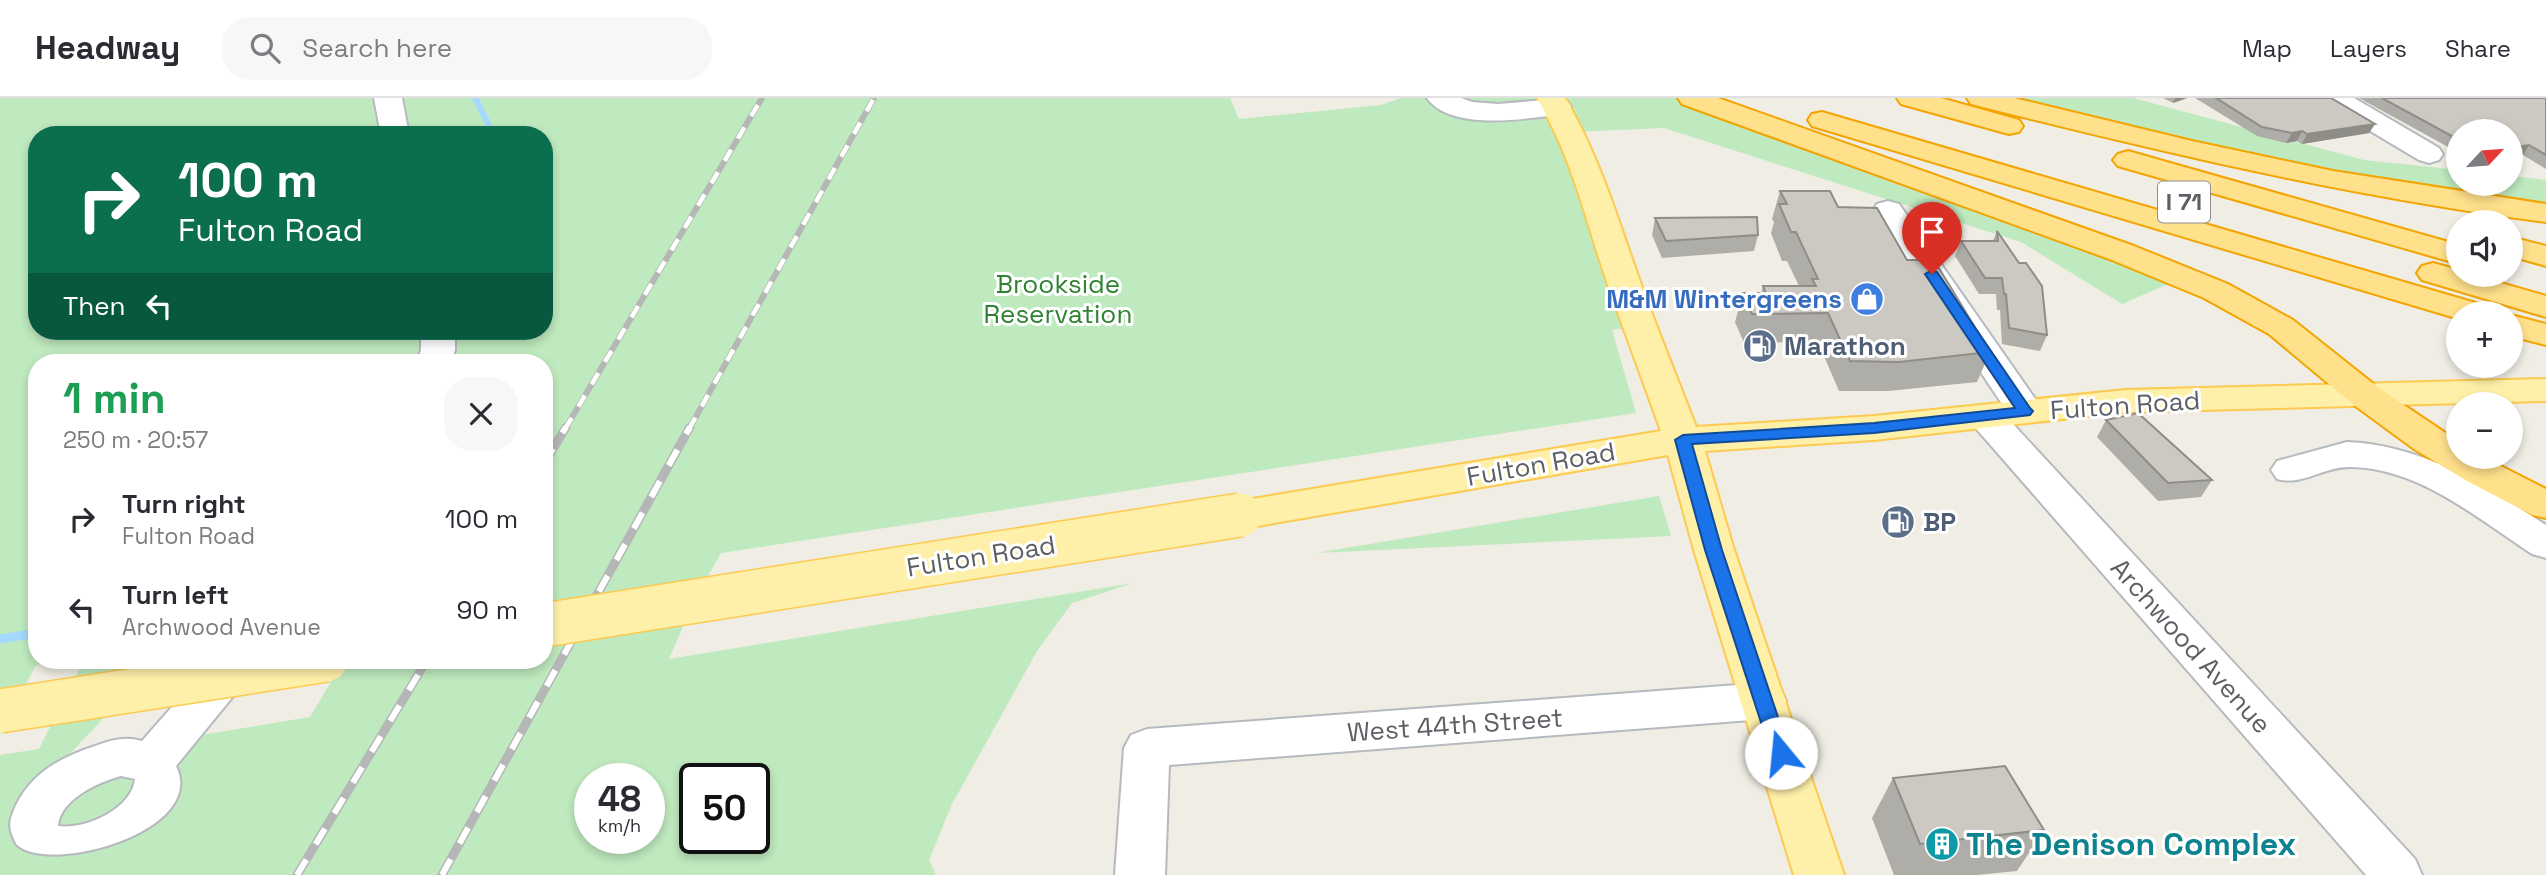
<!DOCTYPE html>
<html lang="en">
<head>
<meta charset="utf-8">
<style>
  :root { --surface:#fff; --page:#f7f7f7; --text:#2b2b33; --muted:#7c7c81; --line:#e1e1e2 }
  body { margin:0; font-family:"Space Grotesk",sans-serif; background:var(--page); color:var(--text); height:100vh; display:flex; flex-direction:column; font-size:26px; white-space:nowrap }
  * { box-sizing:border-box; margin:0 }
  p { font-size:23px; color:var(--muted) }
  .icon { flex:none; width:38px; height:38px; fill:none; stroke:currentColor; stroke-width:2; stroke-linecap:round; stroke-linejoin:round }
  .map { position:relative; flex:1; overflow:hidden }
  .panel { position:absolute; left:28px; top:256px; width:525px; height:315px; display:flex; flex-direction:column; background:var(--surface); border-radius:28px; box-shadow:0 4px 10px #0003 }
  .panel>* { flex:none }
  .guide { position:absolute; left:28px; top:28px; width:525px; height:214px; border-radius:28px; box-shadow:0 4px 10px #0003; background:#0b6e4f; color:#fff; overflow:hidden }
  .needle { width:46px; rotate:64deg }
  .controls { position:absolute; left:2446px; top:21px; display:grid; gap:14px }
  .controls a { display:grid; place-items:center; width:77px; height:77px; border-radius:50%; background:var(--surface); box-shadow:0 4px 10px #0003; font-size:35px }
  .speed { position:absolute; left:574px; top:665px; display:flex; gap:14px; font-size:35px; font-weight:700; text-align:center }
  .speed>* { display:grid; place-content:center; width:91px; height:91px; border-radius:50%; background:var(--surface); box-shadow:0 4px 10px #0003; line-height:1 }
  .speed small { font-size:18px; font-weight:400 }
  .speed .limit { border:4px solid #111; border-radius:10px; background:#fff; color:#111 }
  .pin { position:absolute; display:grid; place-items:center; width:60px; height:60px; color:#fff; margin:-72px -30px; border-radius:50% 50% 50% 0; rotate:-45deg; box-shadow:0 0 7px #0007 }
  .pin .icon { rotate:45deg }
  .me { position:absolute; width:77px; margin:-38px; rotate:343deg; stroke-linejoin:round; filter:drop-shadow(0 0 5px #0008) }
  .turn { display:flex; align-items:center; gap:24px; height:147px; padding:0 35px; font-size:32px }
  .turn .icon { width:91px; height:91px; stroke-width:2.5 }
  .turn b { display:block; font-size:49px; line-height:60px }
  .then { display:flex; align-items:center; height:66px; padding:0 35px; background:#0003; gap:14px; font-size:26px }
  .round { display:grid; place-items:center; flex:none; width:74px; height:74px; border-radius:28px; background:var(--page) }
  .headline { display:flex; align-items:center; justify-content:space-between; height:119px; padding:0 35px }
  h1 { font-size:42px; font-weight:700; line-height:52px; color:#1e9e55 }
  ul { padding:0; list-style:none }
  li { display:flex; align-items:center; gap:21px; height:91px; padding:0 35px }
  li div { flex:1 }
  li b { display:block; font-size:26px }
  li em { font-style:normal }
  header { display:flex; align-items:center; gap:42px; box-sizing:border-box; height:98px; padding:0 35px; background:var(--surface); border-bottom:2px solid var(--line) }
  header strong { font-size:33px }
  nav { display:flex; gap:38px; margin-inline-start:auto; font-size:24px }
  .search { width:490px; height:63px; background:var(--page); display:flex; align-items:center; gap:18px; box-sizing:border-box; padding:0 24px; border-radius:28px; color:var(--muted); font-size:26px }
  .map>svg:first-child { display:block }
</style>
</head>
<body>
<header>
<strong>Headway</strong>
<div class="search"><svg class="icon" aria-label="search" viewBox="0 0 24 24"><circle cx="10" cy="10" r="6"/><path d="M15 15l6 6"/></svg>Search here</div>
<nav><a>Map</a><a>Layers</a><a>Share</a></nav>
</header>
<div class="map">
<svg width="2546" height="777" viewBox="0 0 2546 777">
  <rect width="100%" height="100%" fill="#efede4"/>
  <!-- green -->
  <path fill="#bfe9be" fill-rule="evenodd" d="M0,0H1230L1239,21L1381,7L1401,0H1692L2184,179L2122,206L2021,144L1664,30L1572,34L1641,229L1609,232H1612L1636,315L721,455L694,503L669,561L1133,485L1072,505L1037,553L952,706L929,762L936,777H0V657L39,651L84,562H158L67,659L310,619L344,562H544V264H37V562H72L36,567L0,636ZM37,37H544V233H37ZM590,681H649V740H590ZM695,681H754V740H695Z
    M1981,0H2133L2364,62L2459,72V86H2511V78L2546,82V115L2488,107Z
    M1659,398L1671,438L1316,455Z"/>
  <g fill="none" stroke-linecap="round" stroke-linejoin="round">
    <!-- stream-far1 -->
    <path stroke="#a4d8ff" stroke-width="6" d="M475,0L494,37"/>
    <!-- stream -->
    <path stroke="#a4d8ff" stroke-width="9" d="M0,541L37,535"/>
    <!-- minor casing -->
    <g stroke="#b6babf" stroke-width="4">
      <path id="minor" d="M374,0H402L409,37H381Z
        M1427,0H1461L1472,4L1498,6L1557,1L1567,3L1571,9L1567,15L1557,17C1523,21 1450,33 1427,0Z
        M2321,0H2354L2439,50L2443,56L2439,62L2429,65L2419,62L2325,6Z
        M1888,103L1899,106L2038,305L2043,313L2038,321L2025,325L2012,321L1873,112L1877,106Z
        M421,233H455V252L451,264H417L421,252Z
        M1986,307L1999,311L2415,761L2422,777H2366L1973,327L1968,319L1973,311Z
        M2347,344C2423,347 2483,387 2546,427V460L2532,456C2477,420 2418,369 2349,369C2323,369 2303,388 2277,381L2271,372L2277,363Z
        M213,562H260L253,574L176,668C208,733 51,777 17,747C11,737 8,728 12,717C26,678 58,660 95,648C111,642 125,638 142,643ZM121,678L135,681C132,711 85,732 58,728C60,701 99,684 121,678Z
        M1764,585L1780,590L1786,603L1780,616L1764,621L1169,667L1165,777H1115L1124,650L1131,637L1147,631Z"/>
    </g>
    <!-- major casing -->
    <g stroke="#fcca50" stroke-width="4">
      <path id="major" d="M1537,0H1565C1599,58 1616,116 1638,178C1656,229 1677,279 1696,329L1874,318L2125,292L2546,281V303L2125,314L1874,342L1705,353L1734,452L1844,777H1794L1694,452L1668,357L1240,431L1226,427L1220,417L1226,407L1240,403L1661,333C1643,283 1624,232 1606,181C1584,116 1572,60 1537,0Z"/>
    </g>
    <!-- highway casing -->
    <g stroke="#f3a400" stroke-width="4">
      <path id="highway" d="M1678,0H1718L2134,148L2228,186L2293,222L2380,291L2459,344V359H2483L2546,391V420L2532,417L2467,383L2414,351L2354,307L2269,236L2204,200L2112,162L1682,6Z
        M1897,0H1941L2019,22L2023,28L2019,34L2009,36L1901,6Z
        M1967,0H2014L2192,43L2333,73L2546,106V124C2351,99 2162,54 1971,6Z
        M1822,14L2486,208L2491,215H2459V221L1812,28L1808,22L1812,16Z
        M2128,53L2459,147V166L2118,68L2113,62L2118,56Z
        M2511,139L2546,148V168L2511,158Z
        M2433,165L2459,172V177H2473L2546,198V219L2422,182L2417,175L2422,168Z
        M2511,217L2546,226V247L2511,238Z"/>
    </g>
    <!-- minor -->
    <use href="#minor" fill="#fff" fill-rule="evenodd"/>
    <!-- major -->
    <use href="#major" fill="#fff0a9" fill-rule="evenodd"/>
    <!-- highway -->
    <use href="#highway" fill="#ffe08b" fill-rule="evenodd"/>
    <!-- rail-far1 casing -->
    <g stroke="#b5b6b6" stroke-width="6">
      <path id="rail-far1" d="M565,331L762,0
        M689,331L874,0"/>
    </g>
    <!-- rail casing -->
    <g stroke="#b5b6b6" stroke-width="9">
      <path id="rail" d="M544,366L566,329
        M297,777L427,562
        M442,777L690,329"/>
    </g>
    <!-- rail-far1 -->
    <use href="#rail-far1" stroke="#fff" stroke-width="4.5" stroke-dasharray="13" stroke-linecap="butt"/>
    <!-- rail -->
    <use href="#rail" stroke="#fff" stroke-width="6" stroke-dasharray="18" stroke-linecap="butt"/>
    <!-- major-bridge casing -->
    <g stroke="#fcca50" stroke-width="46" stroke-linecap="butt">
      <path id="major-bridge" d="M544,527L1240,417
        M0,613L326,562"/>
    </g>
    <!-- major-bridge -->
    <use href="#major-bridge" stroke="#fff0a9" stroke-width="43"/>
  </g>
  <!-- wall -->
  <path fill="#afada7" d="M2163,0H2187L2173,5Z
    M2195,0H2331L2375,26L2369,35L2302,46L2297,43L2286,45L2257,38Z
    M2359,0H2546V71L2523,57L2459,33V55Z
    M1780,93L1838,109L1907,162L1990,254L1977,284L1888,293H1839L1818,244L1744,245L1735,224L1743,195H1761L1763,188H1799L1787,163H1782L1771,135L1774,124L1772,121Z
    M1655,120L1758,137L1754,153L1662,160L1652,137Z
    M1997,133L2047,237L2040,253L2002,246L2000,212H1997L1996,196H1979L1955,158L1961,143H1993Z
    M2106,322L2212,382L2201,399L2158,403L2097,339Z
    M1893,680L2044,732L2017,773L1977,777H1894L1872,720Z"/>
  <!-- shaded-wall -->
  <path fill="#8f8d88" d="M2175,0H2187L2173,5Z
    M2375,26L2369,35L2302,46L2307,36Z
    M2302,33L2297,43L2286,45L2292,35Z
    M2529,47L2523,57L2511,59V50Z"/>
  <!-- building -->
  <path fill="#ccc9c2" stroke="#8f8d88" stroke-width="2" d="M2216,0H2331L2375,26L2307,36L2302,33L2292,35L2262,29Z
    M2382,0H2546V57L2529,47L2511,50V33H2459V42Z
    M1780,93H1830L1838,109L1877,110L1907,162H1934L1990,254L1899,264L1850,263L1828,215L1752,216L1743,195H1766L1763,188H1816L1812,181H1818L1796,134H1791L1779,106H1787Z
    M1757,119L1758,137L1666,143L1655,120Z
    M1997,133L2019,165H2026L2042,188L2047,237L2009,230L2006,196H2004L2002,180H1985L1961,143H1998Z
    M2138,315L2212,382L2168,385L2106,322Z
    M2005,668L2044,732L1920,746L1893,680Z"/>
  <!-- route -->
  <path fill="#1a73e8" stroke="#114b97" stroke-width="2" d="M1932,172L1937,174L2030,310L2033,313L2030,317L1874,335L1692,346L1722,452L1790,655L1787,661L1781,663L1774,661L1771,655L1705,452L1675,342L1683,337L1874,325L2015,310L1925,176Z"/>
  <!-- icons -->
  <defs>
    <g id="shop-disc" transform="scale(1.75)"><circle r="9.5" fill="#3f7fe0" stroke="#fff"/><path d="M-5-2.5h2.3a2.7 3.5 0 0 1 5.4 0H5L5.5 6h-11ZM-1.5-2.5h3a1.5 2.3 0 0 0-3 0Z" fill="#fff"/></g>
    <g id="fuel-disc" transform="scale(1.75)"><circle r="9.5" fill="#5c6f8a" stroke="#fff"/><path d="M-5.5-6h7V0h2V4h1.3V-2.5L3-4.5l.8-.8L6-3V5H2.5V1h-1V6h-7ZM-4.2-4.7v3.2H.2V-4.7Z" fill="#fff"/></g>
    <g id="building-disc" transform="scale(1.75)"><circle r="9.5" fill="#0f9aa8" stroke="#fff"/><path d="M-4-6H4V6H1V3H-1V6H-4ZM-2.5-4.3h1.7v1.8h-1.7ZM.8-4.3h1.7v1.8H.8ZM-2.5-1h1.7V.8h-1.7ZM.8-1h1.7V.8H.8Z" fill="#fff"/></g>
  </defs>
  <g fill-rule="evenodd">
    <use href="#shop-disc" x="1867" y="201"/>
    <use href="#fuel-disc" x="1760" y="248"/>
    <use href="#fuel-disc" x="1898" y="424"/>
    <use href="#building-disc" x="1942" y="746"/>
  </g>
  <g text-anchor="middle" stroke-width="6" stroke-linejoin="round" paint-order="stroke">
    <!-- shield labels -->
    <rect fill="#fff" stroke="#8d9093" stroke-width="2" x="2158" y="83.5" width="52" height="41" rx="5"/>
    <g font-size="24" font-weight="bold" fill="#5c6065">
      <text x="2184" y="112">I 71</text>
    </g>
    <!-- park labels -->
    <g font-size="26" fill="#2e8230" stroke="#fff">
      <text x="1058" y="195">Brookside<tspan x="1058" dy="30">Reservation</tspan></text>
    </g>
    <!-- shop labels -->
    <g font-size="26" font-weight="bold" fill="#366cbe" stroke="#fff" text-anchor="end">
      <text x="1842" y="210">M&amp;M Wintergreens</text>
    </g>
    <!-- service labels -->
    <g font-size="26" font-weight="bold" fill="#4e5e75" stroke="#fff" text-anchor="start">
      <text x="1784" y="257">Marathon</text>
      <text x="1923" y="433">BP</text>
    </g>
    <!-- street labels -->
    <g font-size="26" fill="#5c6065" stroke="#fff">
      <text transform="translate(2125 307) rotate(-4)" y="9">Fulton Road</text>
      <text transform="translate(1541 366) rotate(-10)" y="9">Fulton Road</text>
      <text transform="translate(981 458) rotate(-9)" y="9">Fulton Road</text>
      <text transform="translate(2191 548) rotate(48)" y="9">Archwood Avenue</text>
      <text transform="translate(1455 627) rotate(-4)" y="9">West 44th Street</text>
    </g>
    <!-- near-culture labels -->
    <g font-size="32" font-weight="bold" fill="#0d838f" stroke="#fff" text-anchor="start">
      <text x="1966" y="757">The Denison Complex</text>
    </g>
  </g>
</svg>
<div class="controls">
<a><svg class="needle" viewBox="-14 -14 28 28"><path d="M0-13l5 13h-10z" fill="#e53935"/><path d="M0 13l5-13h-10z" fill="#7c7c81"/></svg></a>
<a><svg class="icon" aria-label="sound" viewBox="0 0 24 24"><path d="M4 9h4l5-4v14l-5-4H4zM17 9q2 3 0 6"/></svg></a>
<a>+</a>
<a>−</a>
</div>
<div class="speed"><div>48<small>km/h</small></div><div class="limit">50</div></div>
<div class="pin" style="left:1932px;top:176px;background:#d93025"><svg class="icon" aria-label="arrive" viewBox="0 0 24 24"><path d="M6 21V4h12l-3 4 3 4H6"/></svg></div>
<svg class="me" style="left:1781px;top:655px" viewBox="-20 -20 40 40"><circle r="19" fill="#fff"/><path d="M0-13L10 11 0 6-10 11z" fill="#1a73e8"/></svg>
<div class="guide">
<div class="turn"><svg class="icon" aria-label="right" viewBox="0 0 24 24"><path d="M7 20v-9h11M14 6l5 5-5 5"/></svg><div><b>100 m</b>Fulton Road</div></div>
<div class="then">Then<svg class="icon" aria-label="left" viewBox="0 0 24 24"><path d="M17 20v-9H6M10 6l-5 5 5 5"/></svg></div>
</div>
<section class="panel">
<div class="headline"><div><h1>1 min</h1><p>250 m · 20:57</p></div><a class="round"><svg class="icon" aria-label="close" viewBox="0 0 24 24"><path d="M6 6l12 12M18 6L6 18"/></svg></a></div>
<ul>
<li><svg class="icon" aria-label="right" viewBox="0 0 24 24"><path d="M7 20v-9h11M14 6l5 5-5 5"/></svg><div><b>Turn right</b><p>Fulton Road</p></div><em>100 m</em></li>
<li><svg class="icon" aria-label="left" viewBox="0 0 24 24"><path d="M17 20v-9H6M10 6l-5 5 5 5"/></svg><div><b>Turn left</b><p>Archwood Avenue</p></div><em>90 m</em></li>
</ul>
</section>
</div>
</body>
</html>
